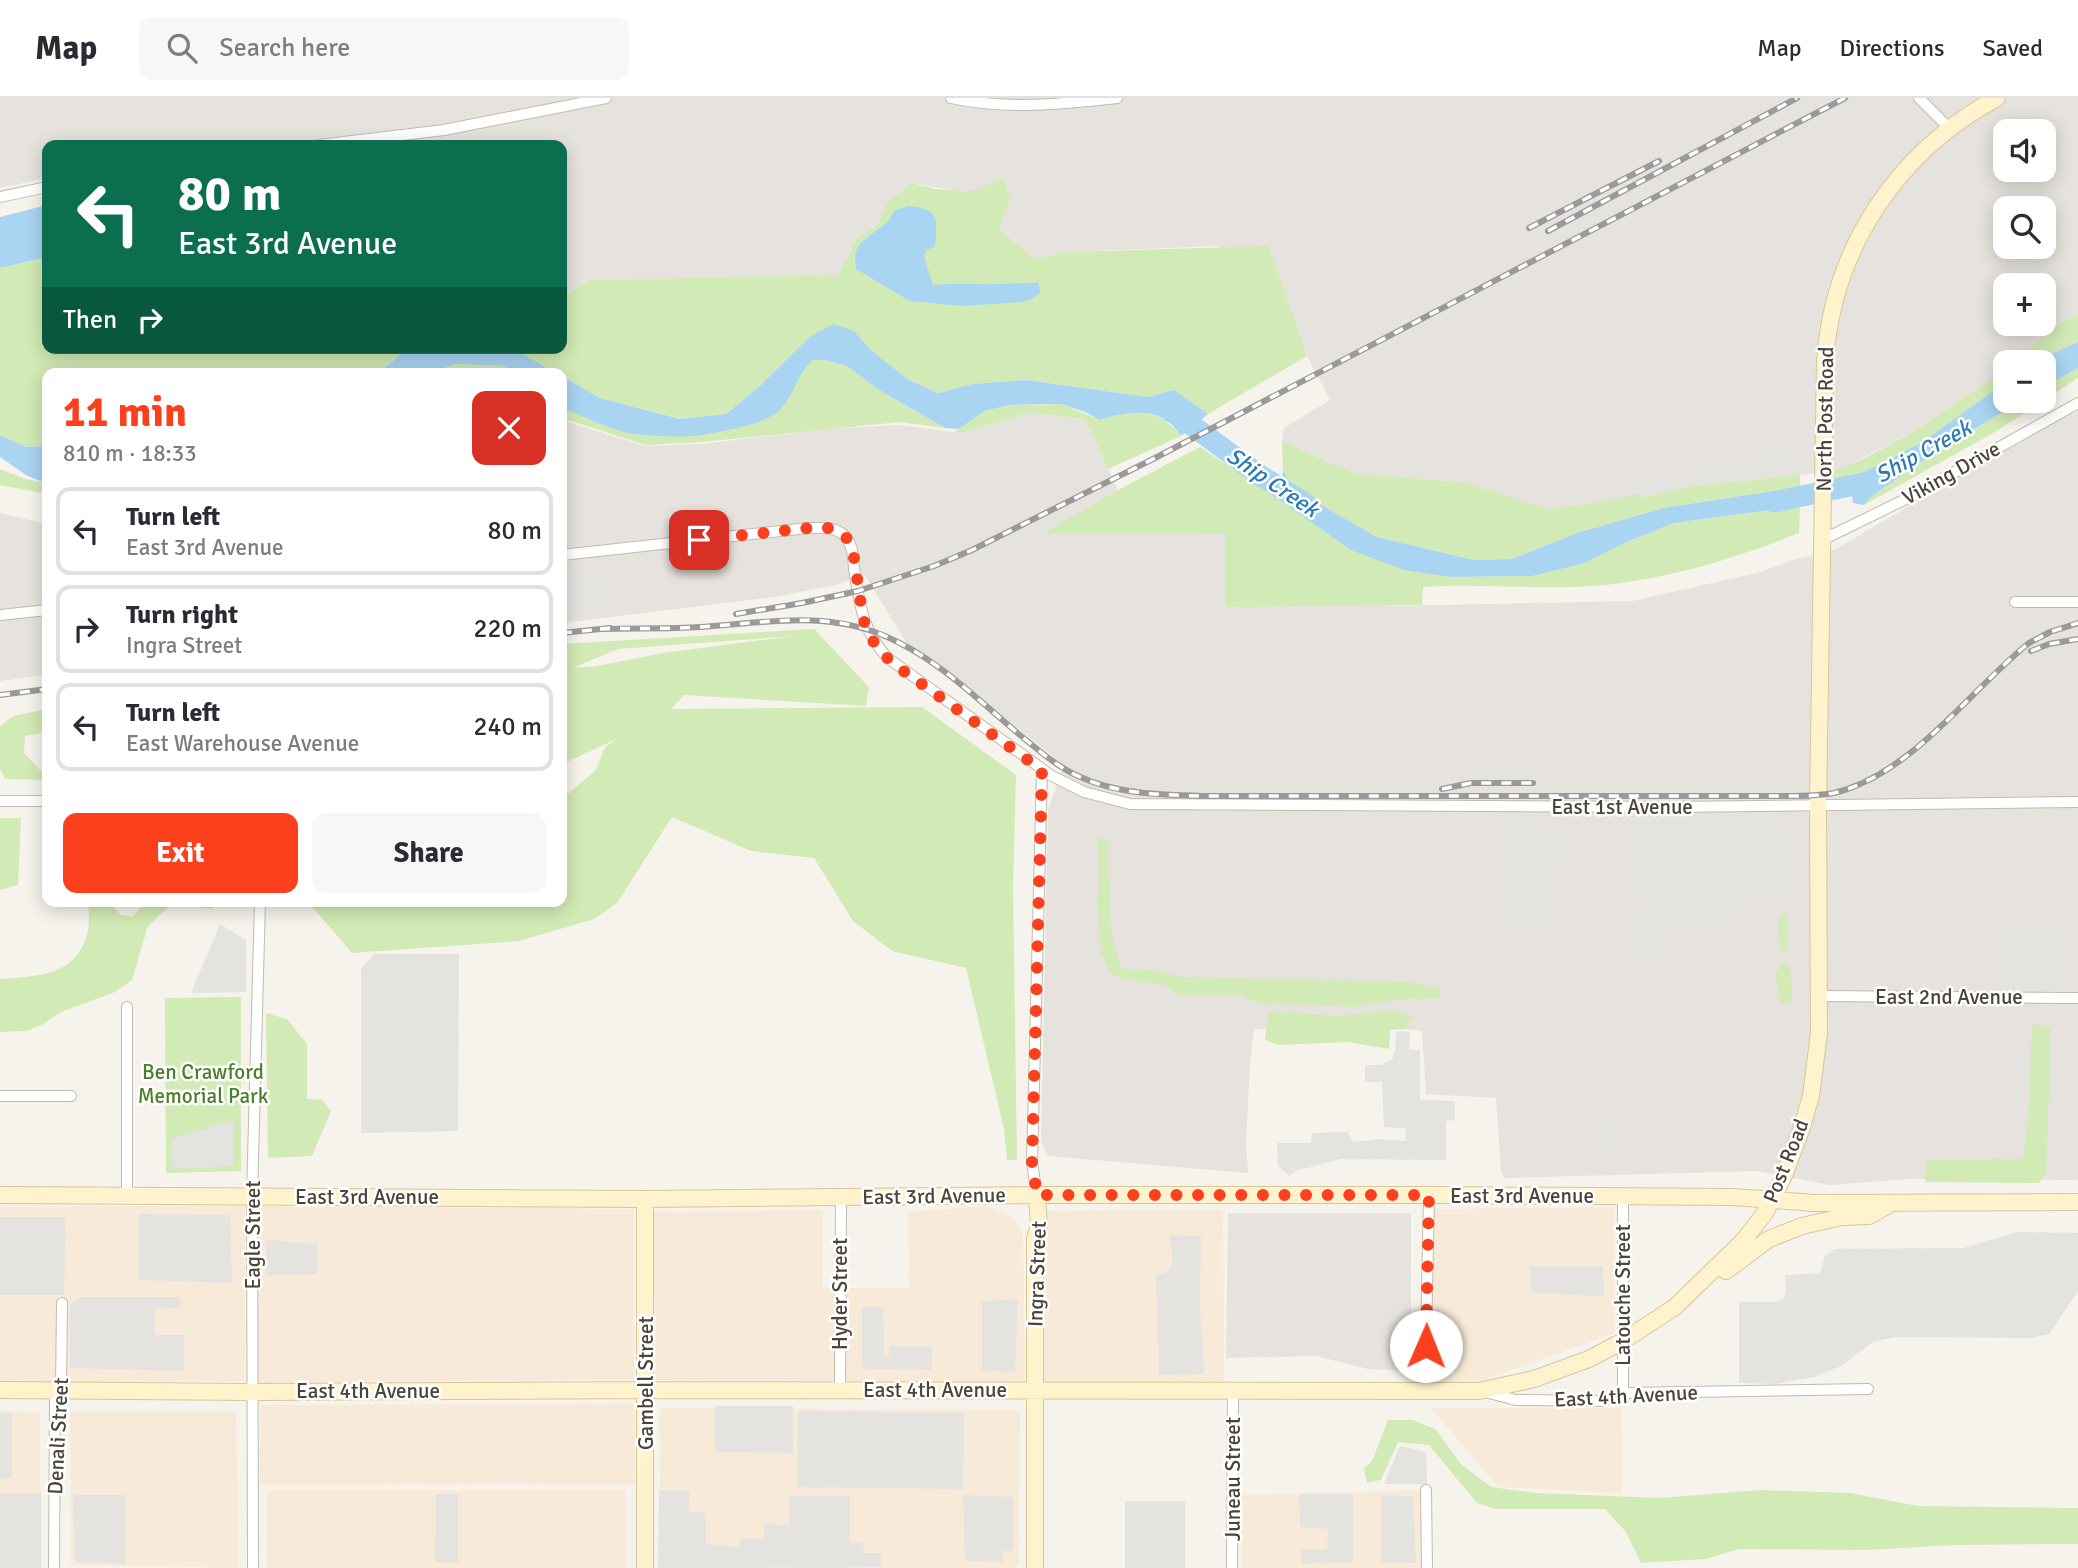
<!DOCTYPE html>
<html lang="en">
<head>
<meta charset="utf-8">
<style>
  :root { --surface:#fff; --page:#f7f7f7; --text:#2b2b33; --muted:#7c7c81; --line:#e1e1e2; --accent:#fc3f1d }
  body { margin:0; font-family:Signika,sans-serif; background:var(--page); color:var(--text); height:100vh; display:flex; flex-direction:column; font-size:26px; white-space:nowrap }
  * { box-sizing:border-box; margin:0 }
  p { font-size:23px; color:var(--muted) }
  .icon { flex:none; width:38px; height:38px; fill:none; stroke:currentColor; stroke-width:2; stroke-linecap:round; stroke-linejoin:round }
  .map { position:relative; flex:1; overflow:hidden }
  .side { position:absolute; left:42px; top:270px; width:525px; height:539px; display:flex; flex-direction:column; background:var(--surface); border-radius:14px; box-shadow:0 4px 18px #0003 }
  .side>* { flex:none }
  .top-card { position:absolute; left:42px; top:42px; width:525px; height:214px; border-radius:14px; box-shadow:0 4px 18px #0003; background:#0b6e4f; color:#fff; overflow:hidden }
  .tools { position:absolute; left:1993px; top:21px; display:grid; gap:14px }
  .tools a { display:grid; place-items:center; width:63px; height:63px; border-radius:14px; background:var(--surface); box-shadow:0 4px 18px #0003; font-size:35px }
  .pin { position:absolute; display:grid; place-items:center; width:60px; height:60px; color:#fff; margin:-30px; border-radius:14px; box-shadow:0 4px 10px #0006 }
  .me { position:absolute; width:77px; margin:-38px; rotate:1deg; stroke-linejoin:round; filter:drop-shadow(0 0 5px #0008) }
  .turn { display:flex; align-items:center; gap:24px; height:147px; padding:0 21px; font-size:32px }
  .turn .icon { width:91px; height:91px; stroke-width:2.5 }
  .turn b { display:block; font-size:49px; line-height:60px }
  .then { display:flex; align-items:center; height:66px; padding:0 21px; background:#0003; gap:14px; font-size:26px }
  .round { display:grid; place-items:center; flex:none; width:74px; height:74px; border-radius:14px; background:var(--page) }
  .overview { display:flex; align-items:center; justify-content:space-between; height:119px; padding:0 21px }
  h1 { font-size:42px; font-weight:800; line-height:52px; color:var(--accent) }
  .primary-button { display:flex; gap:14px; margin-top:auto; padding:14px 21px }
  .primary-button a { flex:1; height:80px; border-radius:14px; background:var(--accent); color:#fff; font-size:28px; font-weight:800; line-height:80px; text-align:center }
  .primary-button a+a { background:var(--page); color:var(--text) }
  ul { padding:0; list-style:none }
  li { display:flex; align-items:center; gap:21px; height:88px; margin:0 14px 10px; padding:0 7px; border:4px solid var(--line); border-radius:14px }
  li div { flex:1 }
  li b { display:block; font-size:26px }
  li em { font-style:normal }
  header { display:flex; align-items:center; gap:42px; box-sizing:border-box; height:98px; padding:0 35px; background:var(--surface); border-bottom:2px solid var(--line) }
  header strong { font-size:33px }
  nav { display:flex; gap:38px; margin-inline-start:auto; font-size:24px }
  .search { width:490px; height:63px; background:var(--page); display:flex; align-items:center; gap:18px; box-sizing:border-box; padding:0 24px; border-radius:14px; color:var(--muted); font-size:26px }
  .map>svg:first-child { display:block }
</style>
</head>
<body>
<header>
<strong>Map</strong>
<div class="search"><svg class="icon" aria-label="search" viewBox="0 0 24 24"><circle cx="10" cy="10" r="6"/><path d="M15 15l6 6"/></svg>Search here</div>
<nav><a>Map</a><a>Directions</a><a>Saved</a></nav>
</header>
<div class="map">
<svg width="2078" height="1470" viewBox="0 0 2078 1470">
  <rect width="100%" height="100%" fill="#f6f3ec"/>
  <!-- commercial -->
  <path fill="#f7ead8" d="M245,1107V1283L0,1285V1109Z
    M258,1108L634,1111V1281L258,1285Z
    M985,1108L1015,1120L1023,1136L1025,1283L656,1282L652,1114L823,1112V1190H909L908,1114Z
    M1614,1109L1615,1235L1477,1284H1433L1434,1111Z
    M1223,1112L1224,1283L1042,1284L1044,1113Z
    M634,1306L635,1386L259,1387L260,1307Z
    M662,1310L1020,1312L1019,1467L1015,1470H661L659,1314Z
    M1431,1310H1621L1622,1395L1498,1389Z
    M0,1313L40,1315L41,1470H0Z
    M70,1314H236L239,1470L71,1467Z
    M267,1392H626V1470H267Z
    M1426,1392L1427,1470H1242L1241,1397Z"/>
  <!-- industrial -->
  <path fill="#e6e2dd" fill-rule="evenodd" d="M0,0H2078V217L2058,226L2014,264H2006L2005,272L2000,276L1911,335L1837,373L1664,391L1594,405L1549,411L1464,384L1356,376L1282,343L1284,330L1330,302L1307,258L1217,148L1068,154L1035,161L999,131L1010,103L912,85L889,102L878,128L857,140L839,177L589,182L562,199V47H47V80L0,90ZM2006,33H2044V72H2006ZM2006,110H2044V149H2006ZM2006,187H2044V226H2006Z
    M2078,313V1082L1909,1081L1830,1087L1756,1073L1504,1080L1501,1072L1496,1000L1426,996L1422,933L1388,929L1254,931L1250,965L1246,1046L1248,1075L1048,1058L1041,1043L1048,712L1064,667L951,577L907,546L865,477L835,487L774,499L562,525V322L644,348L701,346L827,331L899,327L961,335L1029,315L1085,321L1118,392L1046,435L1225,436L1389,508L1632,503L1757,475L1793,462L1836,451L2023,341Z
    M0,415L47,426V577L0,583Z
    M1228,1115H1411V1273L1368,1271L1316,1258L1226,1260Z"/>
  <!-- green -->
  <path fill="#d2eab5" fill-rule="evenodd" d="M1004,80L1010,103L999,131L1035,161L1068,154L1268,148L1307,258L1208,316L1174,292L1148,299L1026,282L973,286L938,295L907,281L871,252L854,233L760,288L726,316L681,321L600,300L562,278V275H555L513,250H562V199L589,182L839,177L857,140L877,128L889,102L912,85L936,91L970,94Z
    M47,159V250H409L378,275H47V348L26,349L0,337V170Z
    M2078,217V244L2034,264H2014L2058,226Z
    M811,262H824L847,268L879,292L945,330L900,324L702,344L645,347L562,320V310L626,334L693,338L794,291L802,272Z
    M456,266L502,268L520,275H428Z
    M2078,270V280L2044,302V289Z
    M2005,272V285L1922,344L1855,380L1832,382V374L1863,361L1911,335Z
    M2021,303H2043L1995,334L1864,407L1872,398L1931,357Z
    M1062,306L1100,322C1133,311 1158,309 1181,338L1108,371L1085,321L1029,315L961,335H954L983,313L1010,307Z
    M1282,343L1356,376L1464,384L1549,411L1594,405L1664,391L1800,377V392L1773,393L1664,410L1577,435L1512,461L1473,462L1377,439L1295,392L1283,373Z
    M1200,349L1312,423L1351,452L1452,479L1534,478L1582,466L1629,443L1674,425L1800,408L1799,435C1734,461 1664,482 1594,488C1537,492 1480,485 1423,489L1422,507L1225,509V436L1044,435L1118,392Z
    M0,371L25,381L47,386V396L0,387Z
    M814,531L869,589L866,608L684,597L671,611L922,609L1016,677L1013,787L1017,1062H1007L1004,1031L966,870L892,853L853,823L814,760L751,753L672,719L617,805L594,821L519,843L352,855L307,803H562V701L596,672L605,649L619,640L562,666V546ZM793,538L663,555L597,568L573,570L618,551Z
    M47,611V634L25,638L24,655L41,673L47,671V682L5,681L0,671V628L13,618Z
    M0,720H21L18,787L0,792Z
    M1098,740L1108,741C1110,774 1106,845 1123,871L1149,872L1184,879L1407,884L1440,890V900L1392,902L1356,909L1258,905L1240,897H1178L1167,888L1121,880L1112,876L1101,854L1097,796L1099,791Z
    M89,803H108L121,817L133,818L142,808L140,803H213V811L172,806L148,828L132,882L115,894L61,914L42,927L26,933L0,934V881C36,878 74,879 87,837C90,827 88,813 89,803Z
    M1784,812L1788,818V853H1781L1778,823Z
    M1785,863L1791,872L1792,906H1781L1775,875Z
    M241,899V1073L166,1075L165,900Z
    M1393,912L1413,919L1405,931L1390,932L1389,951L1347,944L1278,947L1265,942L1268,913L1339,918Z
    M266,915L287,921L307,946V1001L322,1002L331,1013L312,1058L268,1060Z
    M2032,925L2050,930V967L2046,1075L2039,1085L1925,1084V1062L2023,1061L2029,1011Z
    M1388,1322H1413L1435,1331L1462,1367L1491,1389L1536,1395L1660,1400L1761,1392L1850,1395L1918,1408L2078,1410V1446L1954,1447L1868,1452L1739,1451L1705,1461L1641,1465L1626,1434L1605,1411H1496L1477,1405L1429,1347L1398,1344L1381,1382L1367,1385L1364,1370L1372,1363Z"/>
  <!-- parking -->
  <path fill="#e5e3e0" d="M1791,353L1797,364L1640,400L1636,385Z
    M611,475L615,510L562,516V480Z
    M1633,722H1776L1791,734L1789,790L1774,796L1771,800H1735V828H1670L1669,832H1659V866L1635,865L1632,816H1649L1657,795H1634Z
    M1497,726H1549V737H1561V763H1548V826L1503,824L1497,760Z
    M220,826L246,842V894L191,895Z
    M1995,831L2068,832L2071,895H1997Z
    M374,856H459L458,1033L361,1035V871Z
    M1396,933L1410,934L1409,952H1420V1002L1455,1003V1022L1446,1023V1062L1340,1061L1296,1073L1289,1078L1278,1068L1277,1045H1311L1312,1035L1348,1034L1353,1044L1379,1041L1406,1043L1405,1030L1384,1029L1382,984H1365V967H1382L1392,961L1395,954Z
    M1598,1021H1609V1055H1598Z
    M233,1022V1068L172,1071L171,1041Z
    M139,1116L230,1117L232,1185L139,1182Z
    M0,1119H66L64,1197H0Z
    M2017,1134L2078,1135V1193L2049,1236L2031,1240L1898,1239L1874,1243L1841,1268L1814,1279L1775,1286L1739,1285V1204H1778L1784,1200L1786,1194L1785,1177L1820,1175L1825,1158L1835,1151L1963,1150Z
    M1169,1137L1201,1138L1200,1209L1204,1276L1159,1277L1156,1177L1168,1174L1173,1164Z
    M266,1142L317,1146V1176L266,1177Z
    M1530,1168H1603L1604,1198L1531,1195Z
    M80,1199H181L180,1210L155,1211V1237H184V1273L70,1270V1207Z
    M1018,1201L1015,1274L982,1273V1203Z
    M862,1209H883L884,1259H889V1248H932V1272L866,1271L862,1269Z
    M715,1308H793V1355L715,1354Z
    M798,1313L964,1315L963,1391L797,1389Z
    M0,1315H12V1380L0,1381Z
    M1400,1348L1426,1354L1427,1386H1384Z
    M659,1392H690L689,1414L706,1415V1446L740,1449V1440L764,1441V1426L789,1427L790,1398H850V1445H863L864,1455H882V1469L658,1470Z
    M0,1395H41V1470H0Z
    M436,1396H458V1465L435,1464Z
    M1299,1396L1353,1397V1464L1303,1466L1299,1451L1327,1452L1328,1431L1300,1429Z
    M73,1397H125L126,1466L75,1464Z
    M963,1397L1013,1399V1453H1002L1003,1464L965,1463Z
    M1381,1398H1413L1416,1465H1382Z
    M1125,1403H1185V1470H1125Z"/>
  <!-- water -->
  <path fill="#a9d4f2" d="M47,107V159L0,170V119Z
    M908,108C941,111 937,121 935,149L926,152L924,158L933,187C956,185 977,187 999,186C1013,186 1024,184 1038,185L1041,194L1032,201L1023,204L963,208L910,203L856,171C856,166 854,158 856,154C861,137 887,132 894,113Z
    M834,226L854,233L871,252L907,281L938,295L973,286L1026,282L1148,299L1174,292L1208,316L1181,338C1178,334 1174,328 1170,325C1150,309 1122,315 1100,322L1085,314L1062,306H1042L1010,307L984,313L959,331L945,330L879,292L847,268L824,262H812C798,276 794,297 780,312C767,326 712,336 693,338C672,339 648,338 628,335C606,330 583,318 562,310V278L600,300L680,321L726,316L760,288L811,238Z
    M2078,244V270L2044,289V264H2034Z
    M409,250H513L550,272L548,275H520L502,268L456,266L428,275H378Z
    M2005,285L2006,303H2021L1931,357L1872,398L1864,407L1853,405L1849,381L1855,380L1922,344Z
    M0,337L26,349L47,348V386L26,377L0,359Z
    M1283,373L1295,392L1377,439L1473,462L1512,461L1577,435L1664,410L1773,393L1800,392V408L1674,425L1629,443L1582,466L1533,478L1452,479L1404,472L1351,452L1280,402Z"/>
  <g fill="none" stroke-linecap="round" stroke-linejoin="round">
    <!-- river -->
    <path stroke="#a9d4f2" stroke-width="21" d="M1171,314L1175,315L1258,376L1306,406
      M1774,404L1868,384L1875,380"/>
    <!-- street casing -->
    <g stroke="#c2bbae" stroke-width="12">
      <path id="street" d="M951,0C1006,12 1062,6 1117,0
        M1919,0L1949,30
        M319,47L444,32L606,0
        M0,99L47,89
        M1822,442L1914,397L2078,305
        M562,457L808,430C821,430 835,428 845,438C853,447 853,459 854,470C859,504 863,536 889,561L1052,678L1084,694L1130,706L1669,709L2078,704
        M2015,504H2078
        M0,517L47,512
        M0,703H47
        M1820,898L2078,900
        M127,909V1097
        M0,998H71
        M1037,1097L1032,1065L1042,672
        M1623,1098V1295
        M840,1292L841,1099
        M1425,1292L1429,1097
        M1485,1294L1516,1302L1604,1303L1623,1295L1868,1291
        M1426,1392L1427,1470
        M54,1470L55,1303L61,1292L62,1205
        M253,1470L252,1098L260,803
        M1232,1470L1233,1293"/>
    </g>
    <!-- secondary casing -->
    <g stroke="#d6c79b" stroke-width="18">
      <path id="secondary" d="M0,1097L645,1101L1050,1097H1429L1734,1099L1814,1105L2078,1104
        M645,1101V1470
        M1726,1173L1769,1141L1802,1128L1842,1119L1869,1118L1892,1105
        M0,1292L253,1294L646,1292L1479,1293L1534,1281L1589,1261L1623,1243L1675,1209L1743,1143L1765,1115L1783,1080L1801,1032L1811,998L1819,935L1818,709L1825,263C1833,150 1897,54 1997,0
        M1035,1470V1140L1039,1128L1037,1097"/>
    </g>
    <!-- street -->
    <use href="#street" stroke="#fff" stroke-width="10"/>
    <!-- secondary -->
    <use href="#secondary" stroke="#fff3cd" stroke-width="16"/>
    <!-- rail casing -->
    <g stroke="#9a9a9a" stroke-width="6">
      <path id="rail" d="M1529,130L1659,63
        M1548,133L1797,0
        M736,516L802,505L858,493L934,468L972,452L1157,359L1845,0
        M600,531C634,530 668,531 701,529C764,525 824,512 885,538C939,561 981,605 1026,642C1042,655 1058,669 1078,678C1116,696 1162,697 1203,698H1786C1802,698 1818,698 1834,695C1912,676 1968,594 2029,545L2050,534L2078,525
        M562,535L610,530
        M2031,553L2049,546L2078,541
        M0,597L47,591
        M1442,691L1471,685H1533"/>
    </g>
    <!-- rail -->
    <use href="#rail" stroke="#fff" stroke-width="3.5" stroke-dasharray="10" stroke-linecap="butt"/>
  </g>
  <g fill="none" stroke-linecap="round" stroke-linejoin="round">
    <!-- route -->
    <path stroke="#fc3f1d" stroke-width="12" stroke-dasharray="0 21.6" d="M699,442L808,430H828L838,433L846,439L853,453L863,520C869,541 881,556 898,569L1042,672L1032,1065L1037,1097H1429L1426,1248"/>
  </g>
  <g text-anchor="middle" stroke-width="5" stroke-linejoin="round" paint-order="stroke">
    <!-- street labels -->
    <g font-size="21" fill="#4b4439" stroke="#fff">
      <text transform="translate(1825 321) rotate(-89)" y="7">North Post Road</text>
      <text transform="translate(1951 375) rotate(-29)" y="7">Viking Drive</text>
      <text x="1622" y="716">East 1st Avenue</text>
      <text x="1949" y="906">East 2nd Avenue</text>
      <text transform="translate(1786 1063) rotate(-68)" y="7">Post Road</text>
      <text transform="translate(934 1098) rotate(-1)" y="7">East 3rd Avenue</text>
      <text x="1522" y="1105">East 3rd Avenue</text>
      <text x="367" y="1106">East 3rd Avenue</text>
      <text transform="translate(253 1137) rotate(-90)" y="7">Eagle Street</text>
      <text transform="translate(1037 1176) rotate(-88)" y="7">Ingra Street</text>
      <text transform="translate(840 1196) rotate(-90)" y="7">Hyder Street</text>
      <text transform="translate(1623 1197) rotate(-90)" y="7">Latouche Street</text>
      <text transform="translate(646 1285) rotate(-90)" y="7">Gambell Street</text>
      <text x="935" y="1299">East 4th Avenue</text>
      <text x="368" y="1300">East 4th Avenue</text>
      <text transform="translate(1626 1298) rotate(-3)" y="7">East 4th Avenue</text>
      <text transform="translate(58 1338) rotate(-87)" y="7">Denali Street</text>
      <text transform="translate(1233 1381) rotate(-90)" y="7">Juneau Street</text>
    </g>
    <!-- park labels -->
    <g font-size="21" fill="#4a7f2a" stroke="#fff">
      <text x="203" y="981">Ben Crawford<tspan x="203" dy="24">Memorial Park</tspan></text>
    </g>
    <!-- water labels -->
    <g font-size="23" font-style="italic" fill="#2e7ab2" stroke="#fff">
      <text transform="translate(1923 353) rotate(-29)" y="8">Ship Creek</text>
      <text transform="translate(1273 384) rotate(34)" y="8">Ship Creek</text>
    </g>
  </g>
</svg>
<div class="tools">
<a><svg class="icon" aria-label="sound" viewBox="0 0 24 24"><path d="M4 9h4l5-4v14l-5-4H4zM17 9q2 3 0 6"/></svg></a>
<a><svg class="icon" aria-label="search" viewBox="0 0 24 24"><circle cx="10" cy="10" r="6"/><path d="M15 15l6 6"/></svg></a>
<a>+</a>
<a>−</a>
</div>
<div class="pin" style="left:699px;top:442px;background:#d93025"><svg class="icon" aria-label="arrive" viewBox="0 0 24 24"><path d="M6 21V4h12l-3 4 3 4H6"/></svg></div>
<svg class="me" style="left:1426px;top:1248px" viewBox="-20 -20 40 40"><circle r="19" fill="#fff"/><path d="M0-13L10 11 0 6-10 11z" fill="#fc3f1d"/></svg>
<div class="top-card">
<div class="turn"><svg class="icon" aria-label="left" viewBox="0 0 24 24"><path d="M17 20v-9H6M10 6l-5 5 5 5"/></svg><div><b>80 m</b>East 3rd Avenue</div></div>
<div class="then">Then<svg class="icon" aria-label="right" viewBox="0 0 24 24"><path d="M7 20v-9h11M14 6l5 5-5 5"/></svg></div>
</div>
<section class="side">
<div class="overview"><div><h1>11 min</h1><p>810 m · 18:33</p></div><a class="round" style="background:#d93025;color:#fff"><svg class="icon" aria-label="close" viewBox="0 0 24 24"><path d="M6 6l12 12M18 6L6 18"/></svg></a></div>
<ul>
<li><svg class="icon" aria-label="left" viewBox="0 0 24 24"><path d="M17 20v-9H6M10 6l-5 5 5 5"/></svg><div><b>Turn left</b><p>East 3rd Avenue</p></div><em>80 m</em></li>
<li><svg class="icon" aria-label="right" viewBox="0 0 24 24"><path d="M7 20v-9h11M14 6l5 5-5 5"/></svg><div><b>Turn right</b><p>Ingra Street</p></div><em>220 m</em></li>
<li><svg class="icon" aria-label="left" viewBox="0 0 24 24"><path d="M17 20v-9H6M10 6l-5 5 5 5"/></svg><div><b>Turn left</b><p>East Warehouse Avenue</p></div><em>240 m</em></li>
</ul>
<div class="primary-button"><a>Exit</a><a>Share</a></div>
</section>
</div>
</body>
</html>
